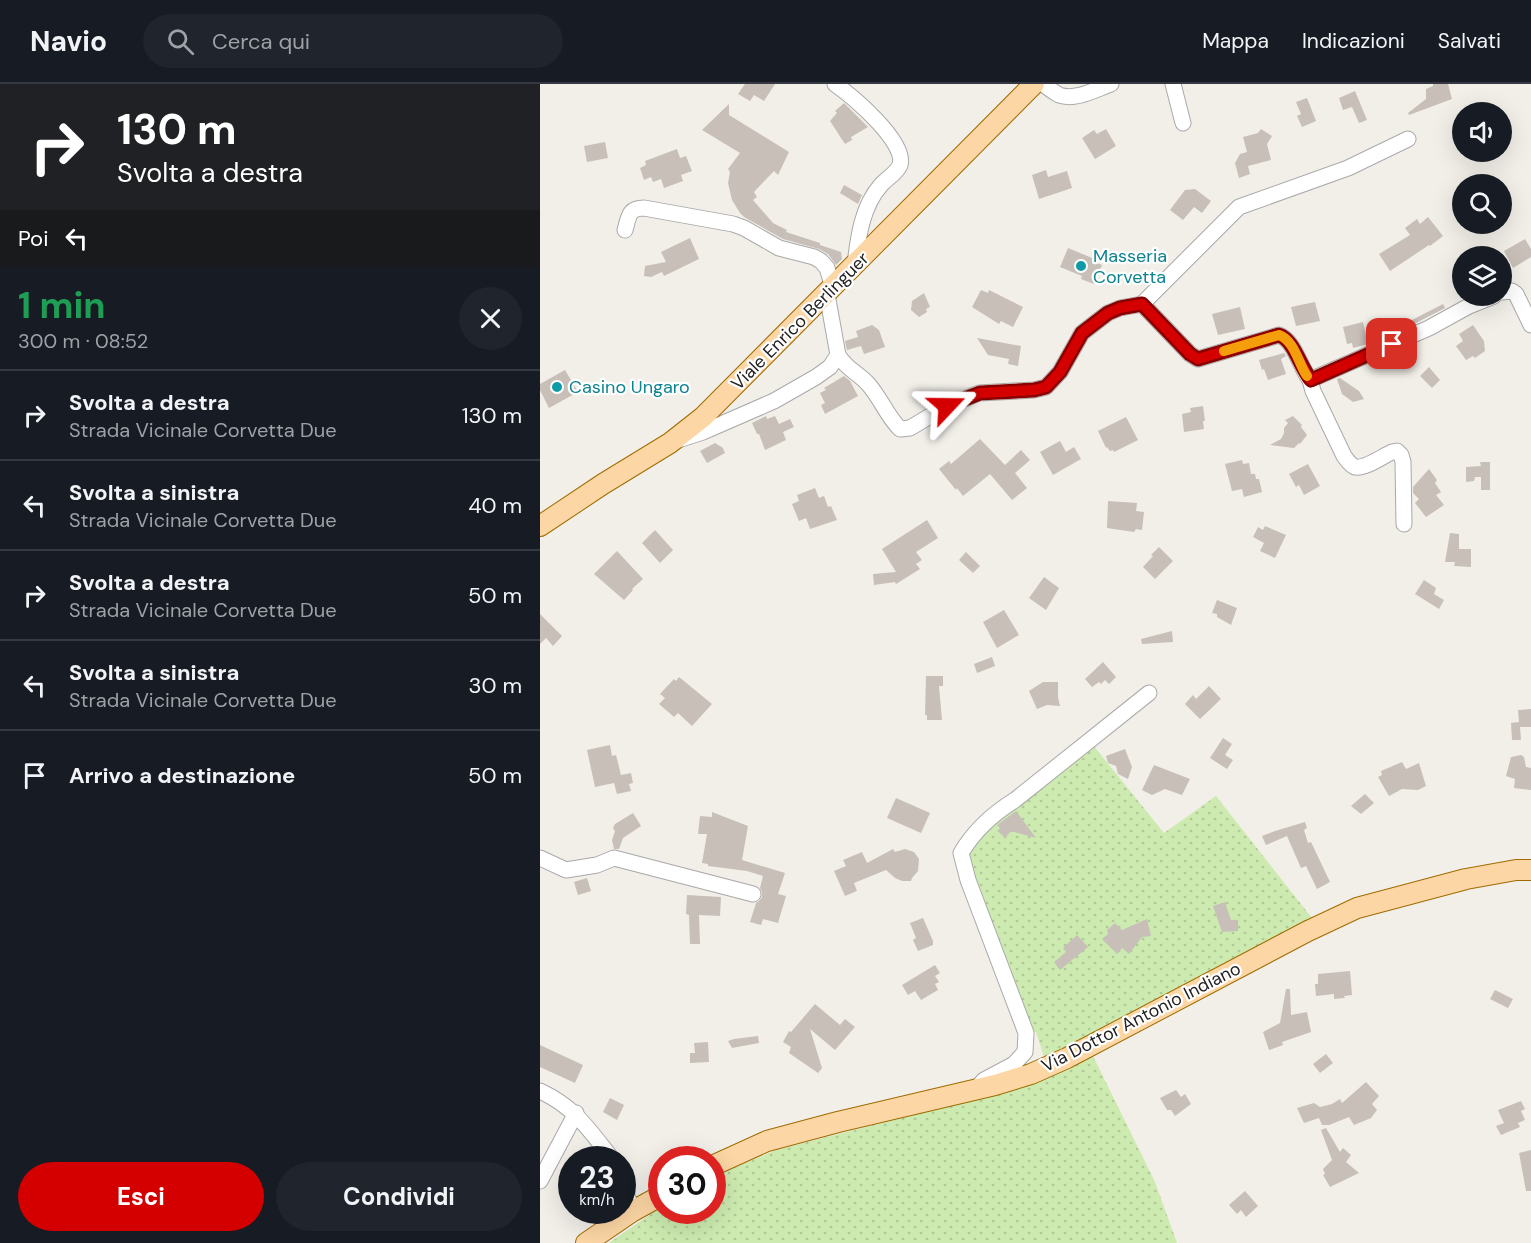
<!DOCTYPE html>
<html lang="it">
<meta charset="utf-8">
<style>
:root{--surface:#171b24;--page:#20242c;--text:#f1f3f6;--muted:#9ea1a6;--line:#363941;--accent:#d40000}
body{margin:0;font-family:"DM Sans",sans-serif;background:var(--page);color:var(--text);height:100vh;display:flex;flex-direction:column;font-size:22px;white-space:nowrap}
*{box-sizing:border-box;margin:0}
p{font-size:20px;color:var(--muted)}
.icon{flex:none;width:33px;height:33px;fill:none;stroke:currentColor;stroke-width:2;stroke-linecap:round;stroke-linejoin:round}
.map{position:relative;flex:1;overflow:hidden}
.details{display:flex;flex-direction:column;background:var(--surface);width:540px}
.details>*{flex:none}
.banner{background:#202124;color:#fff;overflow:hidden}
.controls{position:absolute;left:912px;top:18px;display:grid;gap:12px}
.controls a{display:grid;place-items:center;width:60px;height:60px;border-radius:50%;background:var(--surface);box-shadow:0 6px 24px #0002;font-size:30px}
.speed{position:absolute;left:18px;top:1062px;display:flex;gap:12px;font-size:30px;font-weight:700;text-align:center}
.speed>*{display:grid;place-content:center;width:78px;height:78px;border-radius:50%;background:var(--surface);box-shadow:0 6px 24px #0002;line-height:1}
.speed small{font-size:15px;font-weight:400}
.speed .limit{border:9px solid #d22;background:#fff;color:#111}
.pin{position:absolute;display:grid;place-items:center;width:51px;height:51px;color:#fff;margin:-26px;border-radius:12px;box-shadow:0 3px 9px #0006}
.me{position:absolute;width:66px;margin:-33px;rotate:67deg;stroke-linejoin:round;filter:drop-shadow(0 0 4px #0008)}
.turn{display:flex;align-items:center;gap:21px;height:126px;padding:0 18px;font-size:27px}
.turn .icon{width:78px;height:78px;stroke-width:2.5}
.turn b{display:block;font-size:42px;line-height:51px}
.then{display:flex;align-items:center;height:57px;padding:0 18px;background:#0003;gap:12px;font-size:22px}
.round{display:grid;place-items:center;flex:none;width:63px;height:63px;border-radius:32px;background:var(--page)}
.summary{display:flex;align-items:center;justify-content:space-between;height:102px;padding:0 18px}
h1{font-size:36px;font-weight:700;line-height:45px;color:#1e9e55}
.action{display:flex;gap:12px;margin-top:auto;padding:12px 18px}
.action a{flex:1;height:69px;border-radius:36px;background:var(--accent);color:#fff;font-size:24px;font-weight:700;line-height:69px;text-align:center}
.action a+a{background:var(--page);color:var(--text)}
ul{padding:0;list-style:none}
li{display:flex;align-items:center;gap:18px;height:90px;padding:0 18px;border-top:2px solid var(--line)}
li div{flex:1}
li b{display:block;font-size:22px}
li em{font-style:normal}
header{display:flex;align-items:center;gap:36px;box-sizing:border-box;height:84px;padding:0 30px;background:var(--surface);border-bottom:2px solid var(--line)}
header strong{font-size:28px}
nav{display:flex;gap:33px;margin-inline-start:auto;font-size:21px}
.search{width:420px;height:54px;background:var(--page);display:flex;align-items:center;gap:15px;box-sizing:border-box;padding:0 21px;border-radius:33px;color:var(--muted);font-size:22px}
main{display:flex;flex:1;min-height:0}
.map>svg:first-child{display:block}
.grass{fill:url(#grass-dots)}
.building{fill:#c7bfb8}
.lines{fill:none;stroke-linecap:round;stroke-linejoin:round}
.minor-casing{stroke:#a9a9a9;stroke-width:17}
.major-casing{stroke:#a06b00;stroke-width:22}
.minor{stroke:#fff;stroke-width:15}
.major{stroke:#fcd6a4;stroke-width:20}
.route-casing{stroke:#8a0000;stroke-width:15}
.route{stroke:#d40000;stroke-width:10}
.slow{stroke:#f59e0b;stroke-width:10}
.culture-dot{fill:#0f9aa8;stroke:#fff;stroke-width:2}
.labels{text-anchor:middle;dominant-baseline:central;stroke-width:4.5;stroke-linejoin:round;paint-order:stroke}
.culture-label{font-size:18px;fill:#0d838f;stroke:#fff;text-anchor:start}
.street-label{font-size:18px;fill:#222;stroke:#fff}
</style>
<header>
<strong>Navio</strong>
<div class="search"><svg class="icon" aria-label="search" viewBox="0 0 24 24"><circle cx="10" cy="10" r="6"/><path d="M15 15l6 6"/></svg>Cerca qui</div>
<nav><a>Mappa</a><a>Indicazioni</a><a>Salvati</a></nav>
</header>
<main>
<section class="details">
<div class="banner">
<div class="turn"><svg class="icon" aria-label="right" viewBox="0 0 24 24"><path d="M7 20v-9h11M14 6l5 5-5 5"/></svg><div><b>130 m</b>Svolta a destra</div></div>
<div class="then">Poi<svg class="icon" aria-label="left" viewBox="0 0 24 24"><path d="M17 20v-9H6M10 6l-5 5 5 5"/></svg></div>
</div>
<div class="summary"><div><h1>1 min</h1><p>300 m · 08:52</p></div><a class="round"><svg class="icon" aria-label="close" viewBox="0 0 24 24"><path d="M6 6l12 12M18 6L6 18"/></svg></a></div>
<ul>
<li><svg class="icon" aria-label="right" viewBox="0 0 24 24"><path d="M7 20v-9h11M14 6l5 5-5 5"/></svg><div><b>Svolta a destra</b><p>Strada Vicinale Corvetta Due</p></div><em>130 m</em></li>
<li><svg class="icon" aria-label="left" viewBox="0 0 24 24"><path d="M17 20v-9H6M10 6l-5 5 5 5"/></svg><div><b>Svolta a sinistra</b><p>Strada Vicinale Corvetta Due</p></div><em>40 m</em></li>
<li><svg class="icon" aria-label="right" viewBox="0 0 24 24"><path d="M7 20v-9h11M14 6l5 5-5 5"/></svg><div><b>Svolta a destra</b><p>Strada Vicinale Corvetta Due</p></div><em>50 m</em></li>
<li><svg class="icon" aria-label="left" viewBox="0 0 24 24"><path d="M17 20v-9H6M10 6l-5 5 5 5"/></svg><div><b>Svolta a sinistra</b><p>Strada Vicinale Corvetta Due</p></div><em>30 m</em></li>
<li><svg class="icon" aria-label="arrive" viewBox="0 0 24 24"><path d="M6 21V4h12l-3 4 3 4H6"/></svg><div><b>Arrivo a destinazione</b></div><em>50 m</em></li>
</ul>
<div class="action"><a>Esci</a><a>Condividi</a></div>
</section>
<div class="map">
<svg width="991" height="1159" viewBox="0 0 991 1159">
<defs>
<pattern id="grass-dots" width="8" height="8" patternUnits="userSpaceOnUse" patternTransform="scale(1.5)"><rect width="8" height="8" fill="#cdebb0"/><path d="M2 2h.1M6 6h.1" fill="none" stroke="#b0c997" stroke-width="1.8" stroke-linecap="round"/></pattern>
</defs>
<rect width="100%" height="100%" fill="#f2efe9"/>
<g class="grass">
<polygon points="553,661 624,749 676,712 772,834 540,959 505,976 496,948 489,948 422,773 435,756"/>
<polygon points="552,970 615,1098 637,1159 69,1159 121,1123 122,1126 172,1126 173,1093 236,1066 483,1003"/>
</g>
<g class="building">
<polygon points="205,0 235,0 224,17 214,11 210,17 198,10"/>
<polygon points="893,0 908,0 912,15 869,31 868,29 886,15 886,5 893,2"/>
<polygon points="815,7 827,36 819,39 812,23 803,26 799,14"/>
<polygon points="767,14 776,37 762,43 757,32 761,30 756,18"/>
<polygon points="304,19 328,43 311,53 312,56 305,60 290,37 297,29 295,27"/>
<polygon points="189,20 189,31 249,68 238,91 234,87 214,108 217,113 213,116 233,139 247,146 246,148 280,159 280,161 301,168 302,175 296,181 288,170 279,165 243,155 204,133 200,129 192,116 188,99 190,88 188,85 200,69 162,46"/>
<polygon points="566,45 576,62 555,75 542,54 554,46 557,50"/>
<polygon points="721,45 732,52 727,60 731,76 708,82 710,90 699,94 695,79 700,70 707,68 703,53 718,49"/>
<polygon points="65,58 68,74 47,78 44,62"/>
<polygon points="137,65 140,74 146,72 152,87 141,91 143,97 124,104 121,95 113,98 111,93 104,96 100,84 106,81 105,77"/>
<polygon points="506,86 508,93 527,87 532,104 499,115 492,91"/>
<polygon points="304,101 322,111 318,120 300,109"/>
<polygon points="655,105 671,117 662,129 654,123 643,136 630,126 645,106"/>
<polygon points="888,133 903,152 890,162 889,161 850,187 839,170 870,151 865,144 877,135 880,140"/>
<polygon points="150,154 159,175 124,192 122,188 111,193 104,192 105,182 126,178 121,168"/>
<polygon points="985,155 991,165 991,173 973,184 964,167"/>
<polygon points="528,164 557,176 557,179 562,181 554,200 541,195 542,192 520,183"/>
<polygon points="441,206 448,209 449,206 483,223 473,243 461,237 459,240 432,223"/>
<polygon points="384,209 390,223 386,225 387,228 379,233 371,226 372,217"/>
<polygon points="775,218 780,237 756,242 751,223"/>
<polygon points="903,220 905,224 872,241 870,237"/>
<polygon points="700,223 705,245 678,251 672,230"/>
<polygon points="823,238 828,260 813,264 812,259 807,260 803,243"/>
<polygon points="332,241 339,246 345,263 324,270 321,262 307,266 305,257 318,253 316,247"/>
<polygon points="933,241 944,257 945,267 935,274 933,272 926,276 916,262 923,257 919,250"/>
<polygon points="437,254 481,262 478,282 468,280 469,275 448,271"/>
<polygon points="744,269 746,272 741,275 746,290 728,296 724,285 722,286 719,276"/>
<polygon points="889,283 900,296 892,304 880,292"/>
<polygon points="25,286 38,308 9,324 0,306 0,300"/>
<polygon points="304,292 310,297 318,312 285,330 281,321 285,319 280,309 286,306 284,304"/>
<polygon points="800,294 819,307 824,315 813,318 802,310 797,295"/>
<polygon points="663,322 665,337 663,337 664,345 644,348 642,330 651,328 650,324"/>
<polygon points="226,332 227,335 235,332 239,340 250,335 254,343 243,348 246,356 225,366 219,350 217,350 212,339"/>
<polygon points="753,332 762,341 761,343 767,351 760,360 759,359 754,364 730,361 741,355 744,349 744,344 748,339 745,336"/>
<polygon points="586,333 598,356 574,368 573,366 570,367 567,363 566,364 558,347"/>
<polygon points="440,355 465,381 481,366 490,376 475,389 487,404 472,416 450,390 423,412 417,404 416,406 399,385 409,377 411,380"/>
<polygon points="520,357 526,368 534,363 541,375 513,391 500,368"/>
<polygon points="175,359 183,364 185,369 167,379 160,367"/>
<polygon points="702,376 703,380 709,379 711,390 715,390 716,395 719,395 722,408 704,413 702,405 692,407 685,380"/>
<polygon points="940,378 950,378 950,406 941,406 941,393 935,393 934,397 926,398 926,383 941,382"/>
<polygon points="768,380 780,402 764,411 759,401 756,403 749,390"/>
<polygon points="889,385 897,396 895,399 901,408 896,411 904,421 886,433 875,419 879,415 873,409 873,403"/>
<polygon points="275,404 279,414 284,412 288,423 291,422 297,436 270,445 266,434 259,437 252,420 259,417 257,411"/>
<polygon points="568,417 597,419 596,427 604,428 602,446 596,445 594,448 567,444"/>
<polygon points="387,436 398,454 376,468 382,476 376,480 380,485 356,500 355,498 334,501 333,490 356,488 342,465"/>
<polygon points="725,442 746,451 735,474 720,467 724,459 713,453 718,443 723,446"/>
<polygon points="115,446 133,466 120,479 102,459"/>
<polygon points="910,449 919,450 919,465 931,465 931,483 914,482 915,478 905,478"/>
<polygon points="619,463 633,477 615,495 603,483 613,472 611,471"/>
<polygon points="77,467 103,495 92,505 93,506 84,516 54,490"/>
<polygon points="426,468 440,482 433,489 419,476"/>
<polygon points="504,493 519,504 506,526 489,514"/>
<polygon points="884,496 896,504 894,510 904,516 899,525 875,510"/>
<polygon points="677,516 697,524 691,541 677,533 677,530 672,529"/>
<polygon points="464,526 479,551 457,564 443,538"/>
<polygon points="0,530 22,552 13,562 6,554 0,560"/>
<polygon points="632,547 633,558 602,560 601,555"/>
<polygon points="452,573 455,582 437,589 434,580"/>
<polygon points="563,578 576,593 569,600 565,596 561,600 559,598 552,603 545,595"/>
<polygon points="386,592 403,592 403,602 399,602 402,636 387,636 387,631 385,631"/>
<polygon points="139,593 172,620 152,642 138,629 134,633 119,620 125,614 120,610 134,595 136,597"/>
<polygon points="503,598 518,598 518,613 520,622 507,621 497,625 489,607"/>
<polygon points="669,602 681,615 660,635 645,620 653,611 656,615"/>
<polygon points="991,625 991,643 980,643 981,656 972,656 971,639 979,638 978,626"/>
<polygon points="683,654 692,660 685,671 693,676 687,685 670,674"/>
<polygon points="70,661 72,672 76,671 81,691 91,689 93,699 89,700 91,707 77,710 74,699 55,703 47,666"/>
<polygon points="585,665 592,683 588,695 578,690 576,682 568,679 566,672"/>
<polygon points="981,671 984,673 986,683 991,684 991,706 974,704 975,695 966,692 971,673"/>
<polygon points="862,678 866,685 879,679 886,702 878,706 862,705 849,712 838,693 842,691 841,687"/>
<polygon points="614,681 650,695 642,711 625,705 612,711 602,706"/>
<polygon points="825,710 834,719 821,730 811,722"/>
<polygon points="356,714 390,729 381,749 347,734"/>
<polygon points="476,727 496,754 471,747 465,754 458,747 460,744 457,741"/>
<polygon points="172,728 208,742 202,776 245,789 238,810 246,812 238,839 223,835 221,841 210,838 216,819 219,817 222,813 222,808 220,804 223,792 207,787 168,782 168,780 162,779 167,750 158,750 160,732 172,733"/>
<polygon points="93,729 101,742 83,754 79,765 74,765 72,756 75,747 73,744 75,740"/>
<polygon points="765,738 767,744 764,746 768,759 771,758 790,798 777,805 766,782 761,784 747,752 726,761 722,752 735,747"/>
<polygon points="353,765 355,768 365,765 374,768 379,775 378,787 372,794 371,797 362,797 355,794 346,786 314,799 317,807 305,812 294,787 306,782 303,776 322,768 327,779"/>
<polygon points="47,794 51,807 38,811 34,798"/>
<polygon points="147,811 181,813 180,832 159,831 160,860 150,860 149,831 146,830"/>
<polygon points="685,818 691,836 698,836 698,847 682,848 673,822"/>
<polygon points="383,834 393,857 393,861 378,867 373,856 376,854 370,839"/>
<polygon points="607,835 611,852 602,853 589,870 582,864 577,870 562,855 568,850 567,846 575,839 582,846"/>
<polygon points="537,851 548,863 520,886 514,878 526,868 523,864"/>
<polygon points="395,881 400,889 395,892 399,898 395,900 398,906 381,916 375,907 368,911 362,901"/>
<polygon points="810,887 812,911 804,912 805,914 794,915 794,910 776,912 775,900 778,900 778,890"/>
<polygon points="746,905 750,905 751,931 767,928 771,948 742,958 743,961 729,966 723,948 740,939"/>
<polygon points="955,906 973,915 968,924 950,915"/>
<polygon points="275,920 300,941 305,935 315,943 295,966 270,945 282,984 278,989 249,969 251,963 243,958 249,947 251,948"/>
<polygon points="218,952 219,959 192,964 188,957 194,955"/>
<polygon points="168,958 169,978 150,979 150,969 155,969 154,959"/>
<polygon points="0,961 43,981 35,999 0,983"/>
<polygon points="786,970 793,979 780,989 773,980"/>
<polygon points="826,998 839,1012 832,1020 837,1026 831,1034 814,1041 809,1033 789,1041 782,1041 779,1034 764,1039 757,1024 774,1019 780,1023 792,1020 800,1015 802,1019"/>
<polygon points="636,1006 641,1013 645,1010 651,1020 635,1032 631,1026 627,1026 620,1014"/>
<polygon points="70,1014 84,1021 77,1036 63,1028"/>
<polygon points="981,1017 985,1025 981,1027 985,1036 978,1039 980,1043 961,1051 956,1042 964,1039 958,1026"/>
<polygon points="786,1044 800,1068 803,1064 811,1071 806,1078 819,1089 790,1103 783,1091 785,1090 783,1085 792,1076 781,1046"/>
<polygon points="991,1066 991,1107 986,1107 979,1069"/>
<polygon points="705,1107 718,1122 706,1133 701,1126 697,1130 689,1121"/>
</g>
<g class="lines">
<g class="minor-casing">
<g id="minor">
<path d="M295 0C312 12 367 58 360 81 357 89 346 95 341 101 322 122 318 154 315 180"/>
<path d="M503 0C508 4 514 8 519 11 536 17 556 5 571 0"/>
<polyline points="633,0 643,39"/>
<path d="M85 146C89 133 88 124 104 124L193 140 204 144 239 164 274 173 281 177 287 184 293 203"/>
<polyline points="962,208 972,207 976,210 991,241"/>
<polyline points="287,210 298,271"/>
<polyline points="602,220 699,123 808,84 868,55"/>
<path d="M770 296 773 307 804 372C807 376 810 381 815 383 825 385 843 372 852 368L857 367 861 371 863 378 864 440"/>
<path d="M138 356 163 348 234 317 276 293 290 283 298 271C307 286 319 289 329 301 341 315 347 332 360 345L370 344 407 322 439 309 494 306 506 303 520 288 542 249 568 229 580 224 602 220 650 270 658 275 739 251C754 256 760 283 770 296L889 244 929 222 954 212"/>
<polyline points="0,774 26,786 57,781 74,774 213,810"/>
<path d="M436 1005 444 996 474 980 485 968 486 949 428 796 421 769C434 747 454 729 475 716L609 609"/>
<path d="M0 1007C35 1023 50 1047 73 1076"/>
<polyline points="0,1097 36,1029"/>
<polyline points="82,1099 93,1127"/>
</g>
</g>
<g class="major-casing">
<g id="major">
<polyline points="0,442 63,400 130,359 163,333 494,0"/>
<polyline points="172,1082 227,1057 298,1038 455,1001 491,990 527,974 768,847 817,824 926,795 976,786 991,786"/>
<polyline points="46,1159 93,1127 122,1111"/>
</g>
</g>
<use href="#minor" class="minor"/>
<use href="#major" class="major"/>
</g>
<g class="lines">
<g class="route-casing">
<path id="route" d="M407 322 440 309 494 306 506 303 520 288 542 249 568 229 580 224 602 220 650 270 658 275 739 251C754 256 760 283 771 296L852 260"/>
</g>
<use href="#route" class="route"/>
<path class="slow" d="M684 267 739 251C755 257 758 279 767 292"/>
</g>
<g class="culture-dot">
<circle cx="541" cy="182" r="6"/>
<circle cx="17" cy="303" r="6"/>
</g>
<g class="labels">
<g class="culture-label">
<text x="553" y="172">Masseria<tspan x="553" dy="21">Corvetta</tspan></text>
<text x="29" y="303">Casino Ungaro</text>
</g>
<g class="street-label">
<text transform="translate(260 237) rotate(-45)">Viale Enrico Berlinguer</text>
<text transform="translate(601 933) rotate(-27)">Via Dottor Antonio Indiano</text>
</g>
</g>
</svg>
<div class="controls">
<a><svg class="icon" aria-label="sound" viewBox="0 0 24 24"><path d="M4 9h4l5-4v14l-5-4H4zM17 9q2 3 0 6"/></svg></a>
<a><svg class="icon" aria-label="search" viewBox="0 0 24 24"><circle cx="10" cy="10" r="6"/><path d="M15 15l6 6"/></svg></a>
<a><svg class="icon" aria-label="layers" viewBox="0 0 24 24"><path d="M12 4l9 5-9 5-9-5zM3 14l9 5 9-5"/></svg></a>
</div>
<div class="speed"><div>23<small>km/h</small></div><div class="limit">30</div></div>
<div class="pin" style="left:852px;top:260px;background:#d93025"><svg class="icon" aria-label="arrive" viewBox="0 0 24 24"><path d="M6 21V4h12l-3 4 3 4H6"/></svg></div>
<svg class="me" style="left:407px;top:322px" viewBox="-20 -20 40 40"><path d="M0-17L14 15 0 8-14 15z" fill="#d40000" stroke="#fff" stroke-width="4"/></svg>
</div>
</main>
